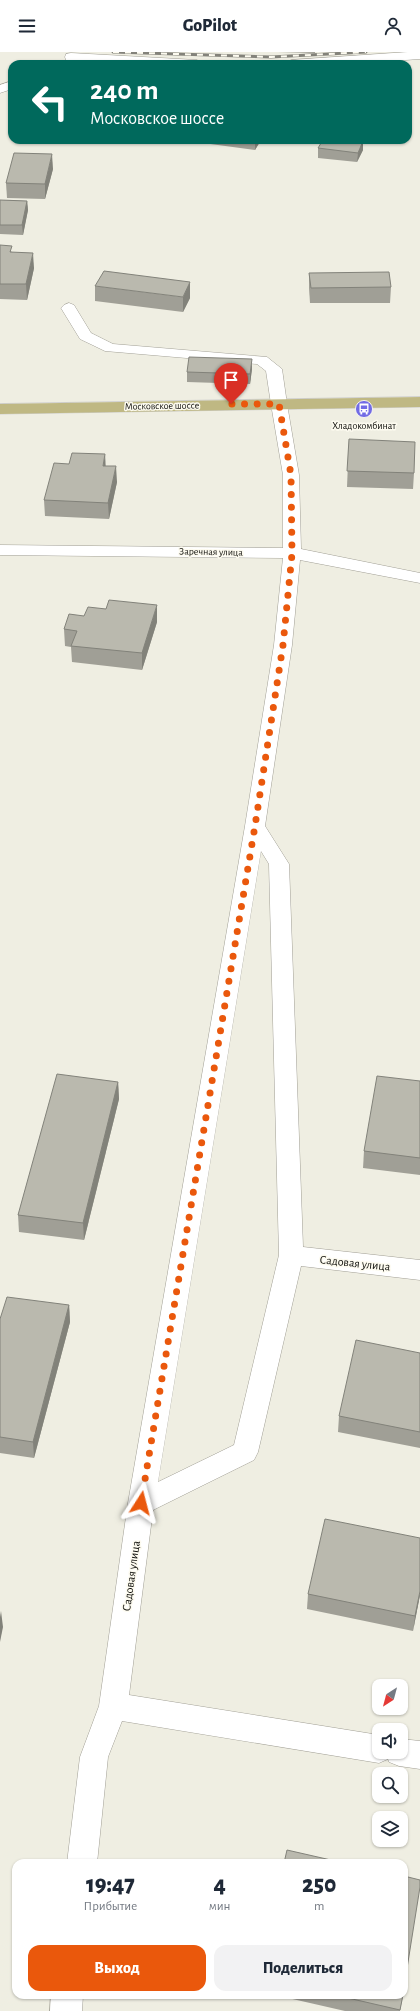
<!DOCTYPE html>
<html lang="ru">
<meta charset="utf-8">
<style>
:root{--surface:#fff;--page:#f2f2f3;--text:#1f2937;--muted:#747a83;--accent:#ea580c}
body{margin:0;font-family:"Alegreya Sans",sans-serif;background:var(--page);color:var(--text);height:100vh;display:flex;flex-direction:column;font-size:15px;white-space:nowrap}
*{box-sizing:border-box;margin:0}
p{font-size:13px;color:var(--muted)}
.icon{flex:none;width:22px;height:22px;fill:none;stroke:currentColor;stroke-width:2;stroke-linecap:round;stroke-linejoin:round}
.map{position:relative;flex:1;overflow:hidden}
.panel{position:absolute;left:12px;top:1807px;width:396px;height:140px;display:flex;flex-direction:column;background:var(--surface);border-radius:12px;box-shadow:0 1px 3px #0004}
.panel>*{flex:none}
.hud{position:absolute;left:8px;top:8px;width:404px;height:84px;border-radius:12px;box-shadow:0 1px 3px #0004;background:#00695c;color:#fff;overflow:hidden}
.needle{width:26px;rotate:216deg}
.tools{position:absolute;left:372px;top:1627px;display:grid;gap:8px}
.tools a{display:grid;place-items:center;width:36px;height:36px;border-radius:8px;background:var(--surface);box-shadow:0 1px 3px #0004;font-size:20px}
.pin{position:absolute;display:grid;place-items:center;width:34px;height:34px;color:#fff;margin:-41px -17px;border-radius:50% 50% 50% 0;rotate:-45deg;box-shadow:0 0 4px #0007}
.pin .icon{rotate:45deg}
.me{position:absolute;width:44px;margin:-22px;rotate:9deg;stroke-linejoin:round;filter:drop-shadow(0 0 3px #0008)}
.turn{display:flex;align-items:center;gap:14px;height:84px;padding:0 16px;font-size:18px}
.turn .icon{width:52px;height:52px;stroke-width:2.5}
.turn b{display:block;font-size:28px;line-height:34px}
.eta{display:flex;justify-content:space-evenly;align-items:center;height:68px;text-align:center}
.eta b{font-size:24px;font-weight:800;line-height:28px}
.action{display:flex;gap:8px;margin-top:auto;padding:8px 16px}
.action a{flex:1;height:46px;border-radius:12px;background:var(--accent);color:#fff;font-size:16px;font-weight:800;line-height:46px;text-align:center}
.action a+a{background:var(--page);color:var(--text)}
header{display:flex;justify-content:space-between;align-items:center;height:52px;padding:0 16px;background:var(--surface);font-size:18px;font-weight:800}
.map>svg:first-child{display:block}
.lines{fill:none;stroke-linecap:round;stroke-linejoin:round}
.service-casing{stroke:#a19f95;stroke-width:1}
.minor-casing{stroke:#a19f95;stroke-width:1}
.primary-casing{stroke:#cfcfce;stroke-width:1}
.service{fill:#fff;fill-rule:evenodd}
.minor{fill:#fff;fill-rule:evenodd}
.primary{fill:#bfb883;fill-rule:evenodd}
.rail-casing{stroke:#83827a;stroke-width:3}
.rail{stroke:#fdfbf0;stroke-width:2;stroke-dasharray:6;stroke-linecap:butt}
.wall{fill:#a09f96}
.shaded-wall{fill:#82827a}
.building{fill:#bab9ae;stroke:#82827a}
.route{stroke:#ea580c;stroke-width:7;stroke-dasharray:0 12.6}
.labels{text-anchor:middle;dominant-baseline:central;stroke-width:3;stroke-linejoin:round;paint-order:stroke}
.far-street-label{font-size:10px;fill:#0e0e0a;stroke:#fdfbf0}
.far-poi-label{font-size:10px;fill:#0e0e0a;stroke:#fdfbf0}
.street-label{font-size:12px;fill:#0e0e0a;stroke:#fdfbf0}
</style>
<header><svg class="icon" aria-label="menu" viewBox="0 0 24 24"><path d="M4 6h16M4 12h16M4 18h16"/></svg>GoPilot<svg class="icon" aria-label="person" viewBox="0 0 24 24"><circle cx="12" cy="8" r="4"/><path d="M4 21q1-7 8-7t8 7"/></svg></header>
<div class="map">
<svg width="420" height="1959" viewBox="0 0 420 1959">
<rect width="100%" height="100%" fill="#efeee2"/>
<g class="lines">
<g class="service-casing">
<polygon id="service" points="69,251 74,253 91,281 113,292 267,305 282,317 287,352 285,355 279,357 273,355 271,352 266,319 257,312 105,299 80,287 61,256 64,253"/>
</g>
<g class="minor-casing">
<g id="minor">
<polygon points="408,0 420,0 420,7 346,12 285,12 291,8"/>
<polygon points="71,1 197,8 203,12 128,12 66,8 65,5 66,2"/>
<polygon points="12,29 12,37 0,41 0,33"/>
<path d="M279 347 285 349 287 352 299 423 301 497 420 521V531L300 508 292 593 265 774 289 812 303 1195 420 1208V1228L301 1214 258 1400 254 1408 153 1458 129 1643 379 1683V1700H401V1687L420 1689V1717L399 1714 389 1710 388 1707 379 1711 122 1669 108 1705 97 1811H67L80 1705 99 1654 128 1451 245 774 274 593 283 506 0 503V493L283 496V423L271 352 273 349ZM261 799 269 812 279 1203 234 1393 158 1430Z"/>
<polygon points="51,1943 83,1943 82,1959 50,1959"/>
</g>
</g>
<g class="primary-casing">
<polygon id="primary" points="420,345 420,355 0,362 0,352"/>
</g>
<use href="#service" class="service"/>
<use href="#minor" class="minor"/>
<use href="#primary" class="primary"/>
<g class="rail-casing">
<polyline id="rail" points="113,0 271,5 366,0"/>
</g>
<use href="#rail" class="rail"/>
</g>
<g class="wall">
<polygon points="278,0 315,0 315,1"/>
<polygon points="203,88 261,88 255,98 203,91"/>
<polygon points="363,89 363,98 357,110 318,106 318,96"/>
<polygon points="53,117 45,147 7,146 6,131"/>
<polygon points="0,148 27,149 28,158 23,183 0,182"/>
<polygon points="0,193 12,200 34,216 27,248 0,247"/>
<polygon points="309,221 391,235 390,251 310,251 309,236"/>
<polygon points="95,234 190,246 183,260 95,249"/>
<polygon points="252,317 250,332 187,330 187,320"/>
<polygon points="349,387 414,421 413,437 347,435"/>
<polygon points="106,414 117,430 109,467 45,464 44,448"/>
<polygon points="84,564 157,570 142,618 72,610 71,595 65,594 64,577"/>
<polygon points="420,1029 420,1123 363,1116 364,1099"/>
<polygon points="118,1030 119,1047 84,1188 19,1180 18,1163"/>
<polygon points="69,1253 70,1270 34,1406 0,1401 0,1267"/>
<polygon points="420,1301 420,1396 338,1380 339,1364"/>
<polygon points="308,1542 420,1543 413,1579 307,1557"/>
<polygon points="275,1943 403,1943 400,1959 345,1959"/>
</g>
<g class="shaded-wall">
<polygon points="255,88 261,88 255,98"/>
<polygon points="363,89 363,98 357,110 358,101"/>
<polygon points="52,102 53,117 45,147 45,132"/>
<polygon points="27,149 28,158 23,183 22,173"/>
<polygon points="33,201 34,216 27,248 26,232"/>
<polygon points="190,230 190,246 183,260 183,245"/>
<polygon points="252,307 252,317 250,332 250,322"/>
<polygon points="105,402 106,419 103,414"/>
<polygon points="116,414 117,430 109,467 108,451"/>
<polygon points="157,553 157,570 142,618 142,601"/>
<polygon points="118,1030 119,1047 84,1188 83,1171"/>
<polygon points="69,1253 70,1270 34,1406 33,1390"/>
<polygon points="420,1539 420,1543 413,1579 415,1564"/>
<polygon points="1,1559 3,1575 0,1590 0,1565"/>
</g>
<g class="building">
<polygon points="323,88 353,88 363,89 358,101 318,96"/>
<polygon points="14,101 52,102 45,132 6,131"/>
<polygon points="0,148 27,149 22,173 0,173"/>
<polygon points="0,193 12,194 10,200 33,201 26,232 0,232"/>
<polygon points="104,219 190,230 183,245 95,234"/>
<polygon points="389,220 391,235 311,236 309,221"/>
<polygon points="189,305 252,307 250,322 187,320"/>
<polygon points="349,387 415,390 414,421 347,419"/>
<polygon points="72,401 105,402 103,414 116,414 108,451 44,448 54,411 69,412"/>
<polygon points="109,548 157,553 142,601 71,594 77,579 64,577 69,562 84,564 88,555 106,557"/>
<polygon points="57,1022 118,1030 83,1171 18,1163"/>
<polygon points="377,1024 420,1029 420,1106 364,1099"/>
<polygon points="7,1245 69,1253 33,1390 0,1385 0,1267"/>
<polygon points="356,1288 420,1301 420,1380 339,1364"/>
<polygon points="325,1467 420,1486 420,1539 415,1564 308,1542"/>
<polygon points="287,1798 344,1811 284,1811"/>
<polygon points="404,1824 420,1828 420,1835 404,1935"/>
<polygon points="335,1943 403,1943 400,1958"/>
</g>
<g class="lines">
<polyline class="route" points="141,1451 255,774 283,593 292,502 291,423 279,352 231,352"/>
</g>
<defs>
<g id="bus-disc" transform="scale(0.9)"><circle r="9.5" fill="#716be5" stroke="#fdfbf0"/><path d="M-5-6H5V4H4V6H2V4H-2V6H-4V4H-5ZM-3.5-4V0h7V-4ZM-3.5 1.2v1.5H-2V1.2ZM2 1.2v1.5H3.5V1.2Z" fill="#fff"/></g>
</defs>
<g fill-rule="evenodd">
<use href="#bus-disc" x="364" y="357"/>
</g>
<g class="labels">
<g class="far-street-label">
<text transform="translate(162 354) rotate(-1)">Московское шоссе</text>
<text transform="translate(211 500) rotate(1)">Заречная улица</text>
</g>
<g class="far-poi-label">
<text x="364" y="374">Хладокомбинат</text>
</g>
<g class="street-label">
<text transform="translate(355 1211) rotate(6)">Садовая улица</text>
<text transform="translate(131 1524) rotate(-82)">Садовая улица</text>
</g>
</g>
</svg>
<div class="tools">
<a><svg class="needle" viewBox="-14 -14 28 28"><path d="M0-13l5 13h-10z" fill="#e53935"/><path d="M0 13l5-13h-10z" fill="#747a83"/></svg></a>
<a><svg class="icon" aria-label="sound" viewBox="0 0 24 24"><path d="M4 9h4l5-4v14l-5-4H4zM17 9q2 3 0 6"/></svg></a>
<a><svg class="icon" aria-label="search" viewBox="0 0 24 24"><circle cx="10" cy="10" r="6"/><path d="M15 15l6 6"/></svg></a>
<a><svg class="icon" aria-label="layers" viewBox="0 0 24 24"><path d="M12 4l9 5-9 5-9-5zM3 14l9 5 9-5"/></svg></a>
</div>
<div class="pin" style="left:231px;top:352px;background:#d93025"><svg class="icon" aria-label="arrive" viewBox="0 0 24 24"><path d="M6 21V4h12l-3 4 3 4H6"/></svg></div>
<svg class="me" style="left:141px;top:1451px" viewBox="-20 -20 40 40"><path d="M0-17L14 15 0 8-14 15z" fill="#ea580c" stroke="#fff" stroke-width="4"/></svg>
<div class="hud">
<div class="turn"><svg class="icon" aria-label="left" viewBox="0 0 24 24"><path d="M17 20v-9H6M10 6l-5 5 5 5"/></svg><div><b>240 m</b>Московское шоссе</div></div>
</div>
<section class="panel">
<div class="eta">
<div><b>19:47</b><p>Прибытие</p></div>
<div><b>4</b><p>мин</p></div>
<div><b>250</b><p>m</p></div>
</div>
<div class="action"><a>Выход</a><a>Поделиться</a></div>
</section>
</div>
